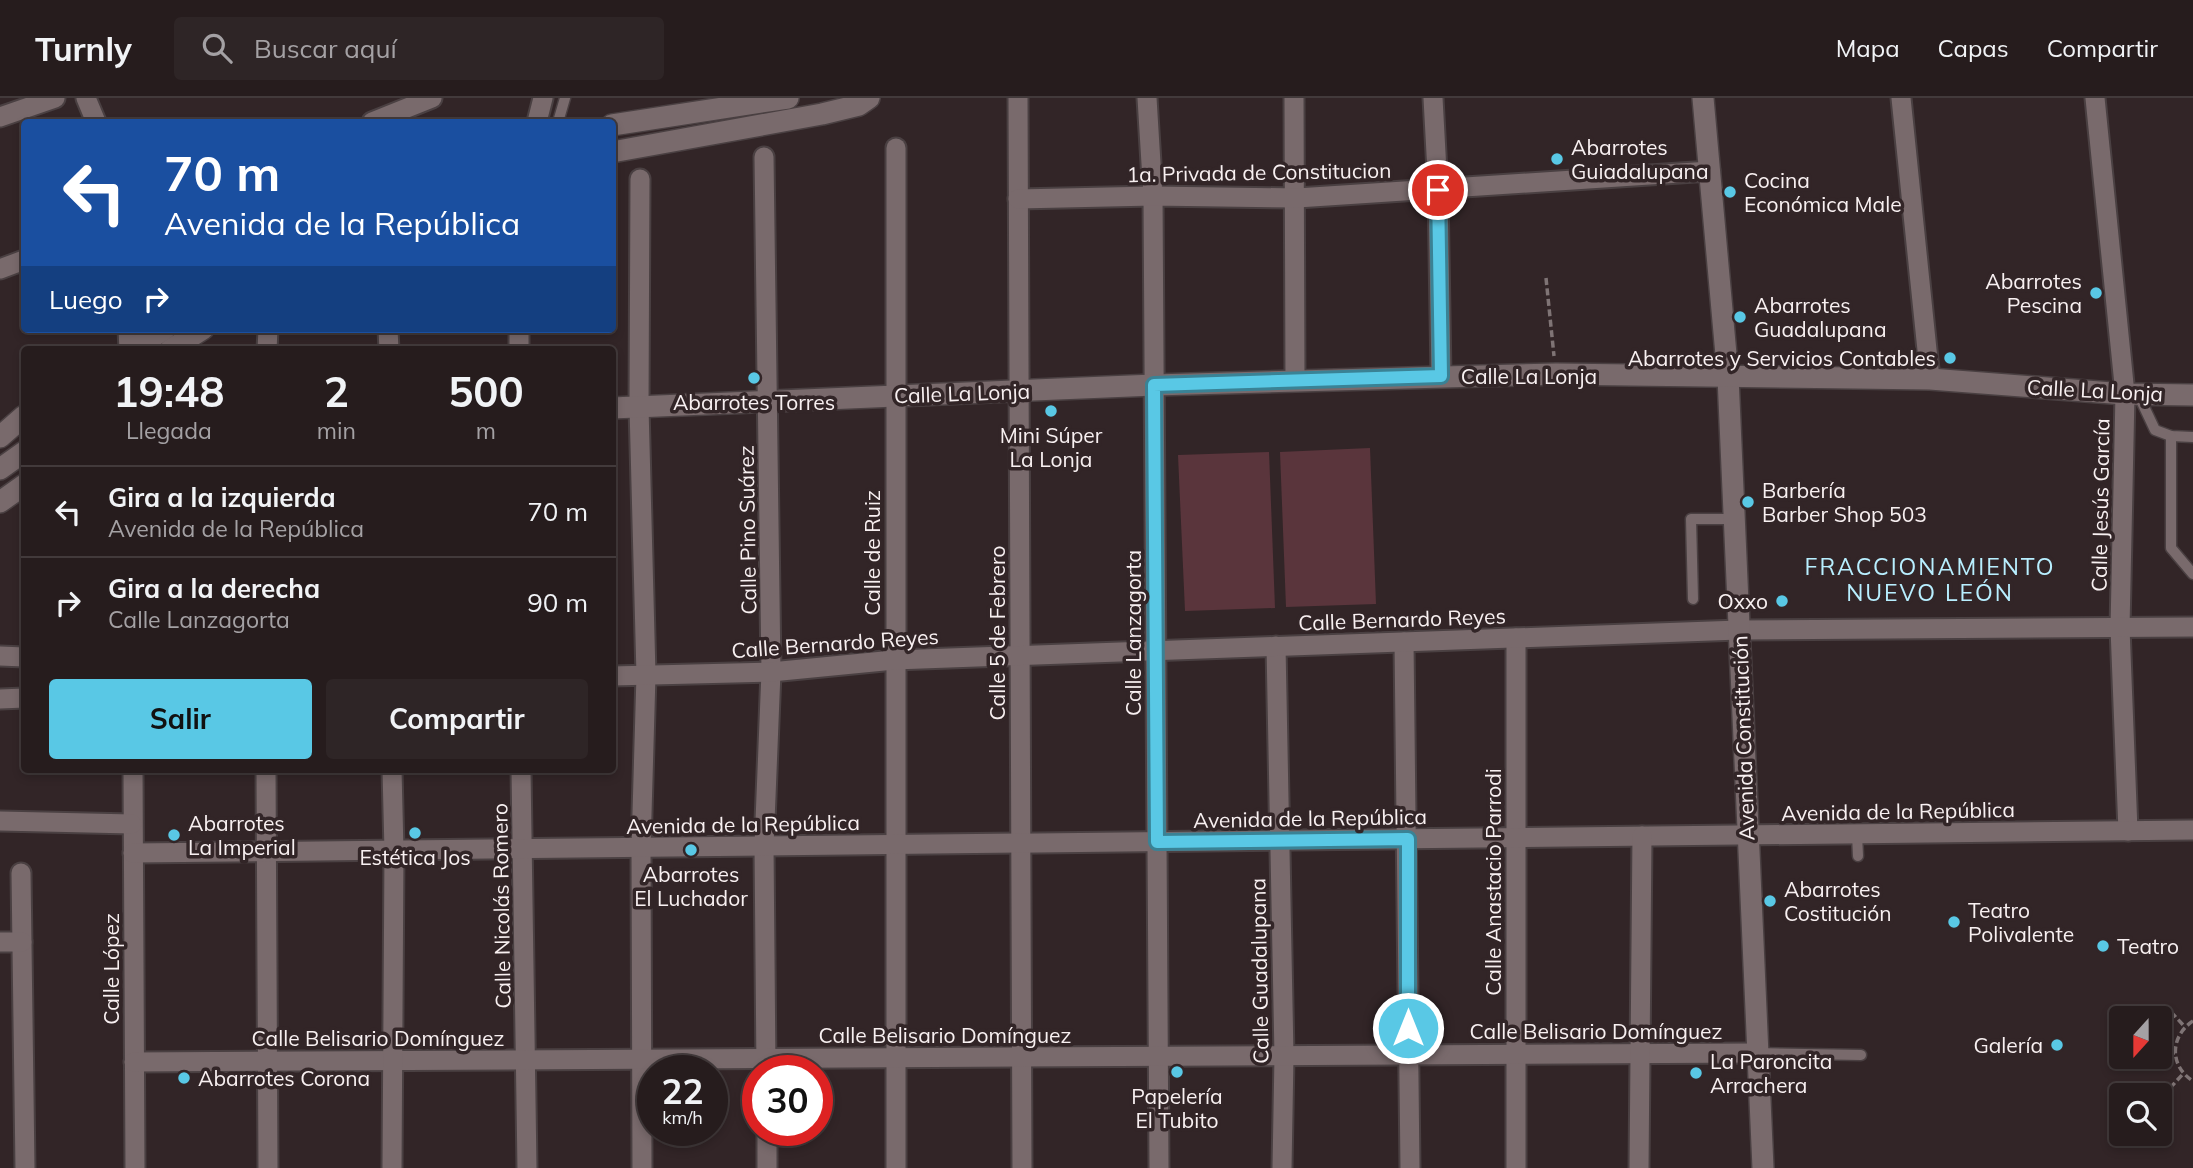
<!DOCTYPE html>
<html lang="es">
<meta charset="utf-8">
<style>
:root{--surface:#261c1d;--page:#2e2526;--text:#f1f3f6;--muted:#a4a1a4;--line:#423a3b;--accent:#59c8e5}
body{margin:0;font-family:Mulish,sans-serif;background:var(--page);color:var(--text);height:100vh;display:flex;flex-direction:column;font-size:26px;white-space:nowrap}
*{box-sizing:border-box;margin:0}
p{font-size:23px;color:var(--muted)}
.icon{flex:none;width:38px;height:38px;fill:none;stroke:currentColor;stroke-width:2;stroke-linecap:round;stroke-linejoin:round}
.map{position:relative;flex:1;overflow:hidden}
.panel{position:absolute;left:21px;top:248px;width:595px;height:427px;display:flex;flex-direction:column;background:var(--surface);border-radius:7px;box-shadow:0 4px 10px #0003,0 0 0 2px var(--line)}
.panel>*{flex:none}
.banner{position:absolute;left:21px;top:21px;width:595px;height:214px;border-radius:7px;box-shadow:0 4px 10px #0003,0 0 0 2px var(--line);background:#1a4fa0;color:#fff;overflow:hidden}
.needle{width:46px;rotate:201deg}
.buttons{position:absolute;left:2109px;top:908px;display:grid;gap:14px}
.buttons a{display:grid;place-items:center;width:63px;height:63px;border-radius:7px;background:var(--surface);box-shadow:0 4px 10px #0003,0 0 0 2px var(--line);font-size:35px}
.speed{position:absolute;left:637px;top:957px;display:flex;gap:14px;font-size:35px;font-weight:700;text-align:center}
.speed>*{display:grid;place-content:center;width:91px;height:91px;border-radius:50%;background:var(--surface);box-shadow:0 4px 10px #0003,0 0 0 2px var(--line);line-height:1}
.speed small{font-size:18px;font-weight:400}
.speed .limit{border:10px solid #d22;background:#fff;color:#111}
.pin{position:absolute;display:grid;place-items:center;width:60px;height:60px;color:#fff;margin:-30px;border:4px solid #fff;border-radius:50%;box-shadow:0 2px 7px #0007}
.me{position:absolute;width:77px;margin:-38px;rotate:0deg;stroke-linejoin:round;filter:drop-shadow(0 0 5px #0008)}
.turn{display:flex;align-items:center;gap:24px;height:147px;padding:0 28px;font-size:32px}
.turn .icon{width:91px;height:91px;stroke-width:2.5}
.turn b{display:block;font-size:49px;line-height:60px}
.then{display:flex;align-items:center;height:66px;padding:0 28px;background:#0003;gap:14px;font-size:26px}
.eta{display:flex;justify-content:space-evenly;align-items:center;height:119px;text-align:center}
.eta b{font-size:42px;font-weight:700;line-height:49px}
.primary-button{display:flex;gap:14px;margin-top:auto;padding:14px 28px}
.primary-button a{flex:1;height:80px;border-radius:7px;background:var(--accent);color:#111;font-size:28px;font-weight:700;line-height:80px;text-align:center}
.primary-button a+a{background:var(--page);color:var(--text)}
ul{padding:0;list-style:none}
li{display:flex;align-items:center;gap:21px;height:91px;padding:0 28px;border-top:2px solid var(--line)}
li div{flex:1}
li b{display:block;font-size:26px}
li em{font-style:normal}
header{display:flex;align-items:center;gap:42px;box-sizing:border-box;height:98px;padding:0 35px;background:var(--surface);border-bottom:2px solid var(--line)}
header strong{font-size:33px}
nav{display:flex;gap:38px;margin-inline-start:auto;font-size:24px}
.search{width:490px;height:63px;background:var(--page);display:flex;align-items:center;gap:18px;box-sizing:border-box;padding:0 24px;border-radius:7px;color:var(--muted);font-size:26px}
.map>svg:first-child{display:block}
.green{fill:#5a353c}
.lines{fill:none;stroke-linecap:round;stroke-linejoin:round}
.lane-casing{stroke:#4a4042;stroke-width:13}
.street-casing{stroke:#4a4042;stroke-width:23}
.secondary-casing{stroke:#4a4042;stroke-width:24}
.path{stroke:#7f7475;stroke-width:3.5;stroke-dasharray:7 3.5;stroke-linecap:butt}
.lane{stroke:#796a6c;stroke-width:10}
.street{stroke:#796a6c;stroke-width:19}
.secondary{stroke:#796a6c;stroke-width:21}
.route-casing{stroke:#3a8295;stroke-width:18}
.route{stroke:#59c8e5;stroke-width:12}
.poi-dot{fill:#59c8e5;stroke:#322527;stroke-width:2.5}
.labels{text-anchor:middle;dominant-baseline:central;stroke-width:7;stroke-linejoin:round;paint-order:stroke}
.poi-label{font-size:21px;fill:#f8f0f1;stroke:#322527;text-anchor:start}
.street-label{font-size:21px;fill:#f8f0f1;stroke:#322527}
.neighbourhood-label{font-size:23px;letter-spacing:2px;fill:#b8efff;stroke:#322527}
</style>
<header>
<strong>Turnly</strong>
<div class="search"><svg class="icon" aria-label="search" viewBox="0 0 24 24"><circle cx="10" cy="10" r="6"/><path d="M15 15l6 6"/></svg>Buscar aquí</div>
<nav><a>Mapa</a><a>Capas</a><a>Compartir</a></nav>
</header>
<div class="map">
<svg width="2193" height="1070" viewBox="0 0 2193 1070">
<rect width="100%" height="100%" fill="#322527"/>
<g class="green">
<polygon points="1370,350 1376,506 1286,509 1280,354"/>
<polygon points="1269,354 1275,510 1185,513 1178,357"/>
</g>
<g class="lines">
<g class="lane-casing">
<g id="lane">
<polyline points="558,24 565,0"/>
<polyline points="2138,296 2155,332 2171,338 2193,339"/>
<polyline points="2171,338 2171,450 2193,476"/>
<polyline points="1693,501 1691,421 1732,421"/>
<polyline points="1857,736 1858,758"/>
<polyline points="1757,955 1861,957"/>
</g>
</g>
<g class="street-casing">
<g id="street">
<polyline points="86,0 96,24"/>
<polyline points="1018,0 1022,1070"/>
<polyline points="1147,0 1153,98 1159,1070"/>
<polyline points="1294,0 1295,282"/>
<polyline points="1433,0 1438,92 1441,278"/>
<polyline points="1901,0 1930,281"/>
<polyline points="2095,0 2125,296 2120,530 2128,733"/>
<polyline points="0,19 55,0"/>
<polyline points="372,24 432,0"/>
<polyline points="537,24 543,0"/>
<polyline points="896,50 896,1070"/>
<polyline points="764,59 771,574 764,748 766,972"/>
<polyline points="640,81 639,309 646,577 641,750 642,1070"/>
<polyline points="1018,101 1153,98 1297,100 1710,73"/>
<polyline points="0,171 24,162"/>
<polyline points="128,231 129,252"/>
<polyline points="388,231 389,252"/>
<polyline points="519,231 519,252"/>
<polyline points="267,252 268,231"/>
<polyline points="1516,540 1516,1070"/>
<polyline points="1404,544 1410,1070"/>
<polyline points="1276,548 1284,958 1282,1070"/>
<polyline points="0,558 24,559"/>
<polyline points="612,578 771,574 894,562 1739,532 2193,529"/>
<polyline points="0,601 24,600"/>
<polyline points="133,672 135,1070"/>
<polyline points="266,672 268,1070"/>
<polyline points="521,672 527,1070"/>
<polyline points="0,723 132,726"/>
<polyline points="133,755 2193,732"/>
<polyline points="21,775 25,1070"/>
<polyline points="0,844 22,844"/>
<polyline points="134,964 1757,955"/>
<polyline points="767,1032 767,1070"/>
<polyline points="392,1070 394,753 392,672"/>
<polyline points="1639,1070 1642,738"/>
</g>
</g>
<g class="secondary-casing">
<g id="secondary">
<polyline points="1703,0 1728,279 1763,1070"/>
<polyline points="612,27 788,0"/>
<polyline points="612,54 822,16 859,7 869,0"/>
<polyline points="131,252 165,231"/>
<polyline points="170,252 203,231"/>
<polyline points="612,310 1154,287 1556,276 1930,281 2125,296 2193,297"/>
<polyline points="0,339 24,318"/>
<polyline points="0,371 24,354"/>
<polyline points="0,404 24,387"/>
</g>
</g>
<g class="path">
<polyline points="1546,180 1554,258"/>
<polyline points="2171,914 2185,929"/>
<path d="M2193 923C2170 938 2169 968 2193 983"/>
<polyline points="2160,954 2175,955"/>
<polyline points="2170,990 2183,976"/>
</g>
<use href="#lane" class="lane"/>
<use href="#street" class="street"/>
<use href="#secondary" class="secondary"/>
</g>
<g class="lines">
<g class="route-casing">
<polyline id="route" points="1408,930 1408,741 1157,744 1154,287 1441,278 1438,92"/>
</g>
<use href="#route" class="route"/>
</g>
<g class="poi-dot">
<circle cx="1557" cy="61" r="7"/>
<circle cx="1730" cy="94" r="7"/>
<circle cx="2096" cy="195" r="7"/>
<circle cx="1740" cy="219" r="7"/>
<circle cx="1950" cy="260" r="7"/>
<circle cx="754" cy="280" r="7"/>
<circle cx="1051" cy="313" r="7"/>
<circle cx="1748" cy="404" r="7"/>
<circle cx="1782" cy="503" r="7"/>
<circle cx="415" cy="735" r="7"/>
<circle cx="174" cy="737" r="7"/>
<circle cx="691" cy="752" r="7"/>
<circle cx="1770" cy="803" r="7"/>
<circle cx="1954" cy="824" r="7"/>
<circle cx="2103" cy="848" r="7"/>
<circle cx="2057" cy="947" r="7"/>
<circle cx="1177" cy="974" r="7"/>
<circle cx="1696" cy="975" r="7"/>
<circle cx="184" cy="980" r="7"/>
</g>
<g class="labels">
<g class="poi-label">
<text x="1571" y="49">Abarrotes<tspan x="1571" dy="24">Guiadalupana</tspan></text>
<text x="1744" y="82">Cocina<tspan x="1744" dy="24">Económica Male</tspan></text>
<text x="2082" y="183" text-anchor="end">Abarrotes<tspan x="2082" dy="24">Pescina</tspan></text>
<text x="1754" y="207">Abarrotes<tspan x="1754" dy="24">Guadalupana</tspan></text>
<text x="1936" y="260" text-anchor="end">Abarrotes y Servicios Contables</text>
<text x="754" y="304" text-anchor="middle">Abarrotes Torres</text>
<text x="1051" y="337" text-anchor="middle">Mini Súper<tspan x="1051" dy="24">La Lonja</tspan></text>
<text x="1762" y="392">Barbería<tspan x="1762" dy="24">Barber Shop 503</tspan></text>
<text x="1768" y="503" text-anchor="end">Oxxo</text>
<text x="188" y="725">Abarrotes<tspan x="188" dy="24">La Imperial</tspan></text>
<text x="415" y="759" text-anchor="middle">Estética Jos</text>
<text x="691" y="776" text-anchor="middle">Abarrotes<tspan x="691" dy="24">El Luchador</tspan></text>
<text x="1784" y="791">Abarrotes<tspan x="1784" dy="24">Costitución</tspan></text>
<text x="1968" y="812">Teatro<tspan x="1968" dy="24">Polivalente</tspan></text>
<text x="2117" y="848">Teatro</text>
<text x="2043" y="947" text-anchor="end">Galería</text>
<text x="1710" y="963">La Paroncita<tspan x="1710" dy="24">Arrachera</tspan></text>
<text x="198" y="980">Abarrotes Corona</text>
<text x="1177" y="998" text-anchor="middle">Papelería<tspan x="1177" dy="24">El Tubito</tspan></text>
</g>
<g class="street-label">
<text transform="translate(1259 74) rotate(-1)">1a. Privada de Constitucion</text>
<text x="1529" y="278">Calle La Lonja</text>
<text transform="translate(2095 292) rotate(3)">Calle La Lonja</text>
<text transform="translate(962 295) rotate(-2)">Calle La Lonja</text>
<text transform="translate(2100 407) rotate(-89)">Calle Jesús García</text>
<text transform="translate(747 432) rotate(-91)">Calle Pino Suárez</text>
<text transform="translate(872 455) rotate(-90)">Calle de Ruiz</text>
<text transform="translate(1402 521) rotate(-2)">Calle Bernardo Reyes</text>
<text transform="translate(997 535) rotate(-90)">Calle 5 de Febrero</text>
<text transform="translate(1133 535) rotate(-90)">Calle Lanzagorta</text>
<text transform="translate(835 545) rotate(-4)">Calle Bernardo Reyes</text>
<text transform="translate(1743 640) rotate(-92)">Avenida Constitución</text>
<text transform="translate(1898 713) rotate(-1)">Avenida de la República</text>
<text transform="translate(1310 720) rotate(-1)">Avenida de la República</text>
<text transform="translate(743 726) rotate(-1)">Avenida de la República</text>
<text transform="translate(1493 784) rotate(-90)">Calle Anastacio Parrodi</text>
<text transform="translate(501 808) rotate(-91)">Calle Nicolás Romero</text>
<text transform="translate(111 871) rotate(-90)">Calle López</text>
<text transform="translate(1259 873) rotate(-91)">Calle Guadalupana</text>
<text x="1596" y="933">Calle Belisario Domínguez</text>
<text x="945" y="937">Calle Belisario Domínguez</text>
<text x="378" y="940">Calle Belisario Domínguez</text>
</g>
<g class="neighbourhood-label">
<text x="1930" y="468">FRACCIONAMIENTO<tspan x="1930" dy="26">NUEVO LEÓN</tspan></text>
</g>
</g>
</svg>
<div class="buttons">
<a><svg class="needle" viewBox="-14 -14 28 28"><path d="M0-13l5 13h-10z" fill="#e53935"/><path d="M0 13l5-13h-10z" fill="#a4a1a4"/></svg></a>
<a><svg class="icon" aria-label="search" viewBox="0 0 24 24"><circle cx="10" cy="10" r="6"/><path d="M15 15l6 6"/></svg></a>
</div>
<div class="speed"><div>22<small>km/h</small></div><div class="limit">30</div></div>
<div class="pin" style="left:1438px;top:92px;background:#d93025"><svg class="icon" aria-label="arrive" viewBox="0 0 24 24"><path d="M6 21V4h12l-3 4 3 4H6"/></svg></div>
<svg class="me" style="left:1408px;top:930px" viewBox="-20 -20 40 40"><circle r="17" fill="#59c8e5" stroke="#fff" stroke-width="3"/><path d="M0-11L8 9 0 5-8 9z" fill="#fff"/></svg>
<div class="banner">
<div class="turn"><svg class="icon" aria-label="left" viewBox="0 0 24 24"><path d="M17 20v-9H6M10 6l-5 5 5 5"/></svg><div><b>70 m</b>Avenida de la República</div></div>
<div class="then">Luego<svg class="icon" aria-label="right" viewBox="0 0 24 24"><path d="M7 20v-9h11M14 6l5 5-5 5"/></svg></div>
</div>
<section class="panel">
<div class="eta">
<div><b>19:48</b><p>Llegada</p></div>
<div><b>2</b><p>min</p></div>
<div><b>500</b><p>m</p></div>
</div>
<ul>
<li><svg class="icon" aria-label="left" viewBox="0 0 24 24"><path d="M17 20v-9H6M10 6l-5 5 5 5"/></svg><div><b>Gira a la izquierda</b><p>Avenida de la República</p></div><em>70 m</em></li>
<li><svg class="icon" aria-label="right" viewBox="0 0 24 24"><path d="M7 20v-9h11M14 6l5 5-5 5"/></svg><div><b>Gira a la derecha</b><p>Calle Lanzagorta</p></div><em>90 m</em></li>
</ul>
<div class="primary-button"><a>Salir</a><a>Compartir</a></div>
</section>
</div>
